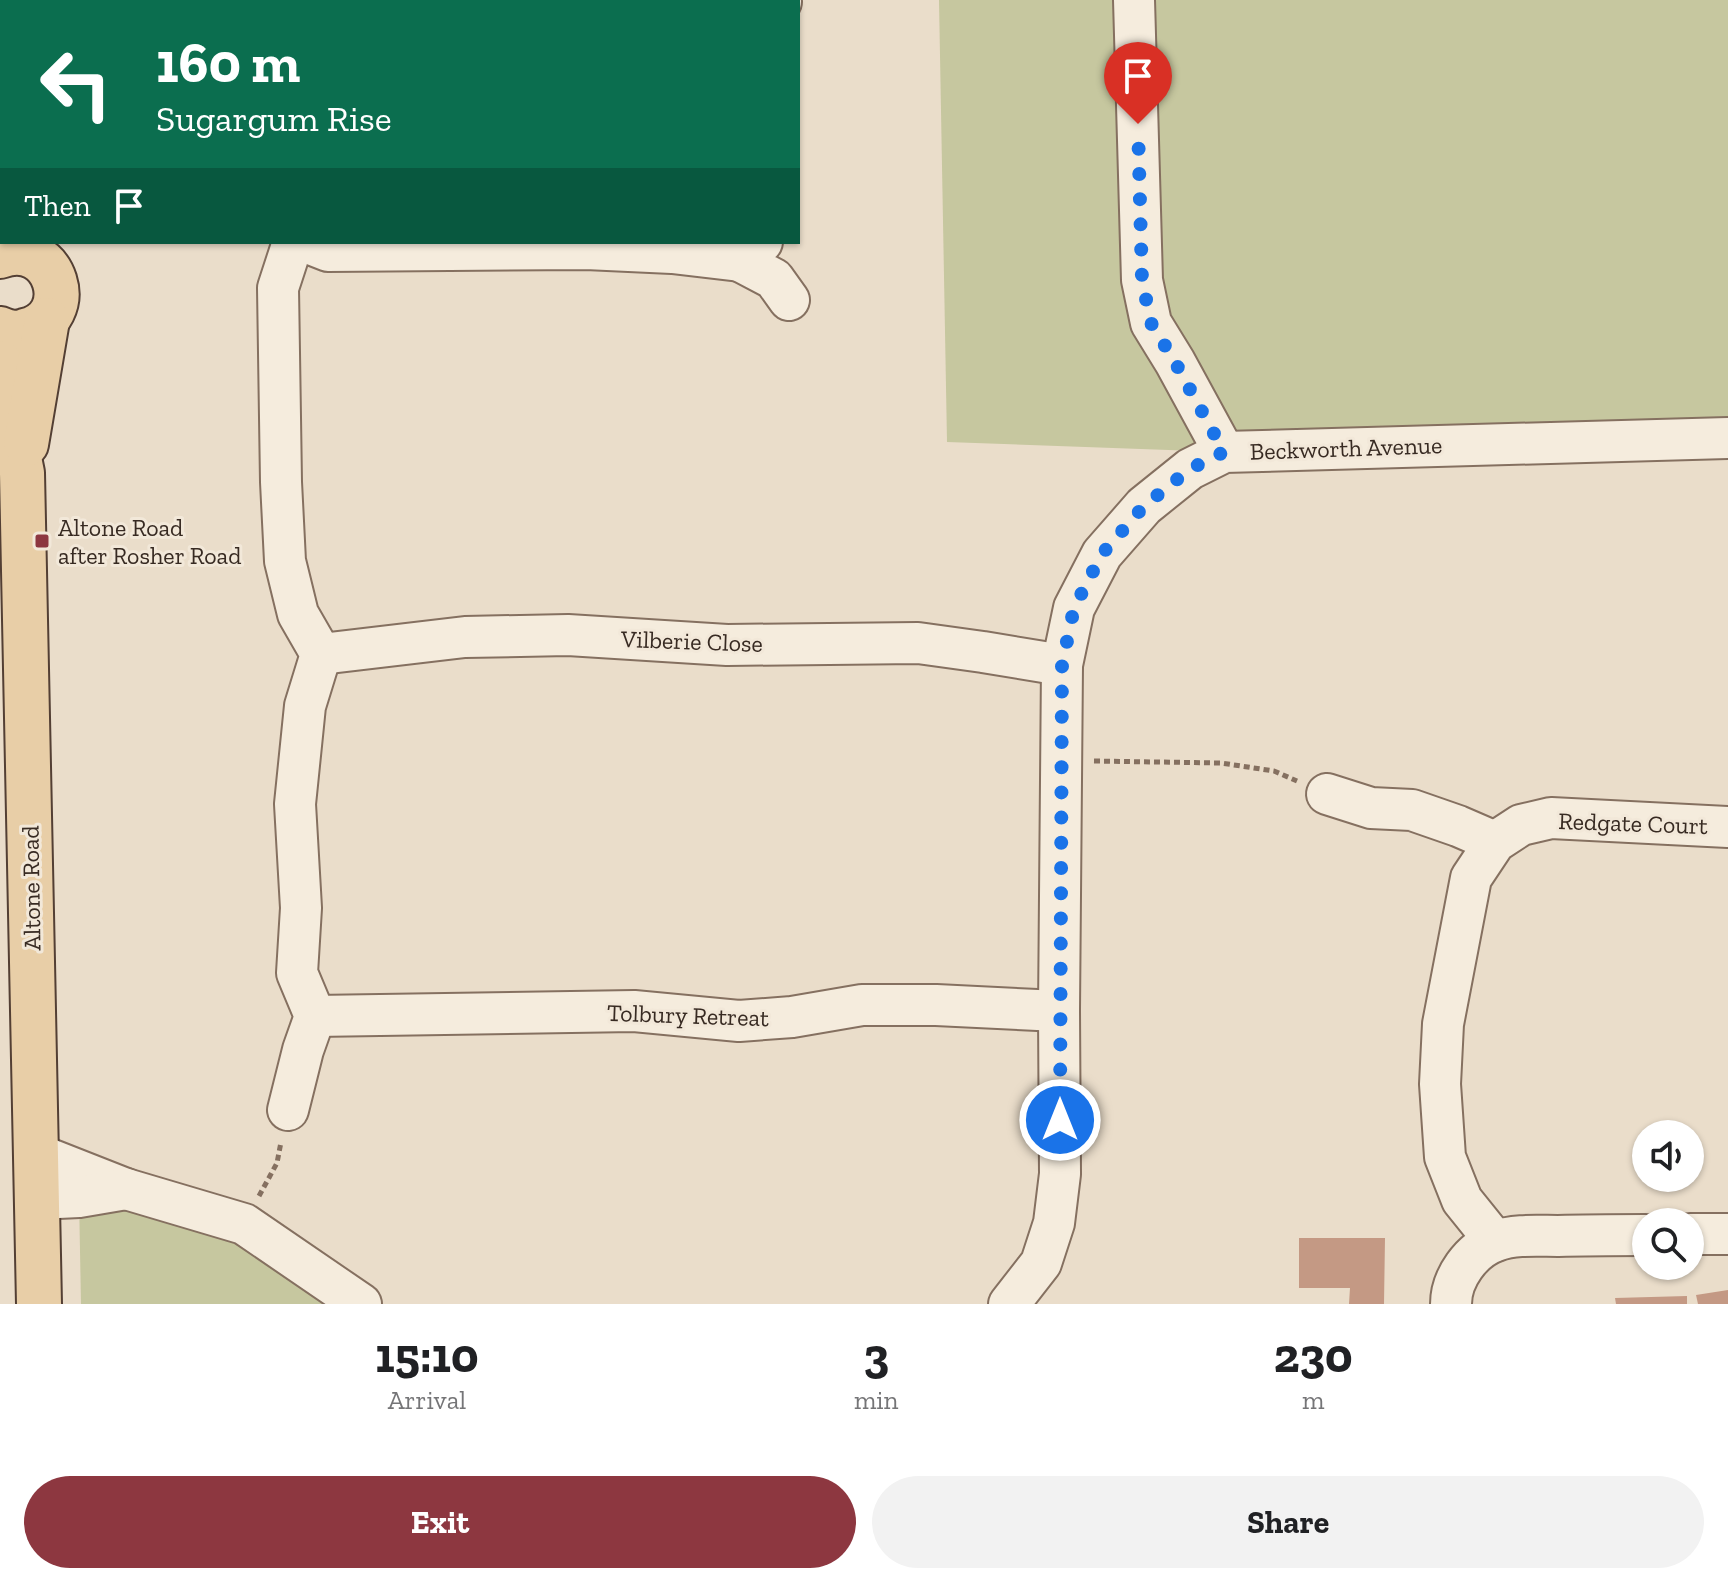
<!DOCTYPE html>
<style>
:root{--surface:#fff;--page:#f2f2f2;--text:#202124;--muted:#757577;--accent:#8d3740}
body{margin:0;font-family:"Zilla Slab",serif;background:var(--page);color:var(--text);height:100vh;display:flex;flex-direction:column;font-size:30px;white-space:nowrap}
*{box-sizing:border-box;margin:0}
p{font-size:26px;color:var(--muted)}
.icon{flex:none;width:44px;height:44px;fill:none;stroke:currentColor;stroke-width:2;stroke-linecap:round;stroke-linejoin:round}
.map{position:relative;height:1304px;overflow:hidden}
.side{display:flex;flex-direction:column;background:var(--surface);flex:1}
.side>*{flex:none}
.top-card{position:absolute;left:0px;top:0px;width:800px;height:244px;box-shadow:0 2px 6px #0004;background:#0b6e4f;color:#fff;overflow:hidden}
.tools{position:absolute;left:1632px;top:1120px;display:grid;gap:16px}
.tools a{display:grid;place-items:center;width:72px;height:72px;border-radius:50%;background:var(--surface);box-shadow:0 2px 6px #0004;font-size:40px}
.pin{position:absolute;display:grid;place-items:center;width:68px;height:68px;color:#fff;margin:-82px -34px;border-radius:50% 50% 50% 0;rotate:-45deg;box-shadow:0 0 8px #0007}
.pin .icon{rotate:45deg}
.me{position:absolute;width:88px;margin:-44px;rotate:0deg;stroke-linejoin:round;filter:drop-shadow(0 0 6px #0008)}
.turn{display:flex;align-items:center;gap:28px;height:168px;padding:0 24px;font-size:36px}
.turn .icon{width:104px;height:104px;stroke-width:2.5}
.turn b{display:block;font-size:56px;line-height:68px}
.then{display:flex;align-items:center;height:76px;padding:0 24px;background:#0003;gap:16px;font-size:30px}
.eta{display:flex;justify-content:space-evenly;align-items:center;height:136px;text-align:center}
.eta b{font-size:48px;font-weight:800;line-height:56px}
.primary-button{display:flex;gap:16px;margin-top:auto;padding:16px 24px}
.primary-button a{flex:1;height:92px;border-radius:48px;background:var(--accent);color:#fff;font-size:32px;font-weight:800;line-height:92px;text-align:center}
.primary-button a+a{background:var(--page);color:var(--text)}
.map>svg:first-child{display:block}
.green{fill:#c6c79f}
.building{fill:#c49984}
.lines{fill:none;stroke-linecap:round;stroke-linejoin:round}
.minor-casing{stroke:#857060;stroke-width:44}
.major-casing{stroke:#533f34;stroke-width:48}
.path{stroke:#857060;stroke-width:5;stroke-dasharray:6 4;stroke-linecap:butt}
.minor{stroke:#f5ecdd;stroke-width:40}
.major{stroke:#e8cea7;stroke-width:44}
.route{stroke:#1a73e8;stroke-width:14;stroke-dasharray:0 25.2}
.poi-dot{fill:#8d3740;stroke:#f2e8d9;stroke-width:3}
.labels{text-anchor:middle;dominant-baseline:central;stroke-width:6;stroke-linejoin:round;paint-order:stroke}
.street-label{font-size:24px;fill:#372a22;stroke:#f2e8d9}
.poi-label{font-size:24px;fill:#372a22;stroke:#f2e8d9;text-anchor:start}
</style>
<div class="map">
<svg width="1728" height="1304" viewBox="0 0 1728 1304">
<rect width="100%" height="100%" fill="#eaddca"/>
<g class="green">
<polygon points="939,0 1728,0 1728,438 1224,452 947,442"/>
<polygon points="126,1189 361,1304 81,1304 79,1197"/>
</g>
<g class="building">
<polygon points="1299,1238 1385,1238 1384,1304 1349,1304 1350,1288 1299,1288"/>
<polygon points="1728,1290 1728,1304 1698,1304 1696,1295"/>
<polygon points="1687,1296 1687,1304 1616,1304 1615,1298"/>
</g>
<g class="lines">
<g class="minor-casing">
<g id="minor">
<polyline points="263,0 263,2"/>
<polyline points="780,0 781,2"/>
<polyline points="1134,0 1142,280 1151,323 1175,362 1224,452"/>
<polyline points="305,242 328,251 586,249 672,253 740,261"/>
<polyline points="762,242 740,261 774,279 789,300"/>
<polyline points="321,654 465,637 568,635 727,645 918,643 983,652 1062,665"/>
<polyline points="1327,794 1371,808 1412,810 1458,826 1495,842"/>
<polyline points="315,1016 634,1011 739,1021 792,1017 862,1005 936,1005 1059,1011"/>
<polyline points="288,1110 303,1050 315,1016 297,973 301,908 295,804 305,706 321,654 298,614 285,561 281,482 278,288 293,242"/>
<polyline points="37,1154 126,1189 244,1224 361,1304"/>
<polyline points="37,1199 79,1197 126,1189"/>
<polyline points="1690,1234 1728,1234"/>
<polyline points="1495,1241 1462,1200 1445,1157 1440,1084 1443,1024 1471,878 1495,842 1521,825 1551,818 1728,827"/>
<polyline points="1009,1304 1041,1263 1054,1223 1060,1174 1059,1011 1062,665 1074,608 1102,554 1144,506 1190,469 1224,452 1728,438"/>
<path d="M1451 1304C1451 1278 1471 1250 1496 1241 1515 1234 1538 1236 1558 1236 1587 1235 1617 1235 1646 1235"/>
</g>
</g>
<g class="major-casing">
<g id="major">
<polyline points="12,0 12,2"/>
<path d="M0 256C56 236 81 318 25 331 16 334 8 333 0 329"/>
<polyline points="0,363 22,473 39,1304"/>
<polyline points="26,444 47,320"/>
</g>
</g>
<g class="path">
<polyline points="1094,761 1221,763 1274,771 1297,781"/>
<polyline points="259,1196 277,1163 281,1142"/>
</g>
<use href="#minor" class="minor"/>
<use href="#major" class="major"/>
</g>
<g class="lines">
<polyline class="route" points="1060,1120 1062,665 1074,608 1102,554 1144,506 1190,469 1224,452 1175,362 1151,323 1142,280 1138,124"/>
</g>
<rect class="poi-dot" x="34" y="533" width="16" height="16" rx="4"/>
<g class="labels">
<g class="street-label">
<text transform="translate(1346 448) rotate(-2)">Beckworth Avenue</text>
<text transform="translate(692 641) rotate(2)">Vilberie Close</text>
<text transform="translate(1633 823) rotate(2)">Redgate Court</text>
<text transform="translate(31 888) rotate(-91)">Altone Road</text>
<text transform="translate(688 1015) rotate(2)">Tolbury Retreat</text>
</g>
<g class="poi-label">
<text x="58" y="527">Altone Road<tspan x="58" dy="28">after Rosher Road</tspan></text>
</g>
</g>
</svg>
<div class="tools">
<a><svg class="icon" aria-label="sound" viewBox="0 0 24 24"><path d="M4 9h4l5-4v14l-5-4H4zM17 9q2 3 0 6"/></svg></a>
<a><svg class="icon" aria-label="search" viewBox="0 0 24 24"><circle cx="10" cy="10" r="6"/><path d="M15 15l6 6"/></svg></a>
</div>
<div class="pin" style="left:1138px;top:124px;background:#d93025"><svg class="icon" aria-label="arrive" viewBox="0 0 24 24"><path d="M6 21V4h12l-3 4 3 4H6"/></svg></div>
<svg class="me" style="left:1060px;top:1120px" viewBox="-20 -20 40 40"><circle r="17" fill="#1a73e8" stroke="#fff" stroke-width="3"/><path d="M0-11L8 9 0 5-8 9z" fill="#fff"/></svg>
<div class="top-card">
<div class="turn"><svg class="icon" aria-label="left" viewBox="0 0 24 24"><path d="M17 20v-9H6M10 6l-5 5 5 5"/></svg><div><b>160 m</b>Sugargum Rise</div></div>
<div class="then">Then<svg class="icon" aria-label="arrive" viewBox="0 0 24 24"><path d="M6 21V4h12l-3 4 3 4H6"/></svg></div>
</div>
</div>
<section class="side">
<div class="eta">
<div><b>15:10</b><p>Arrival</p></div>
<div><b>3</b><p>min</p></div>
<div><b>230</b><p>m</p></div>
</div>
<div class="primary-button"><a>Exit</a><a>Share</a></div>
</section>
